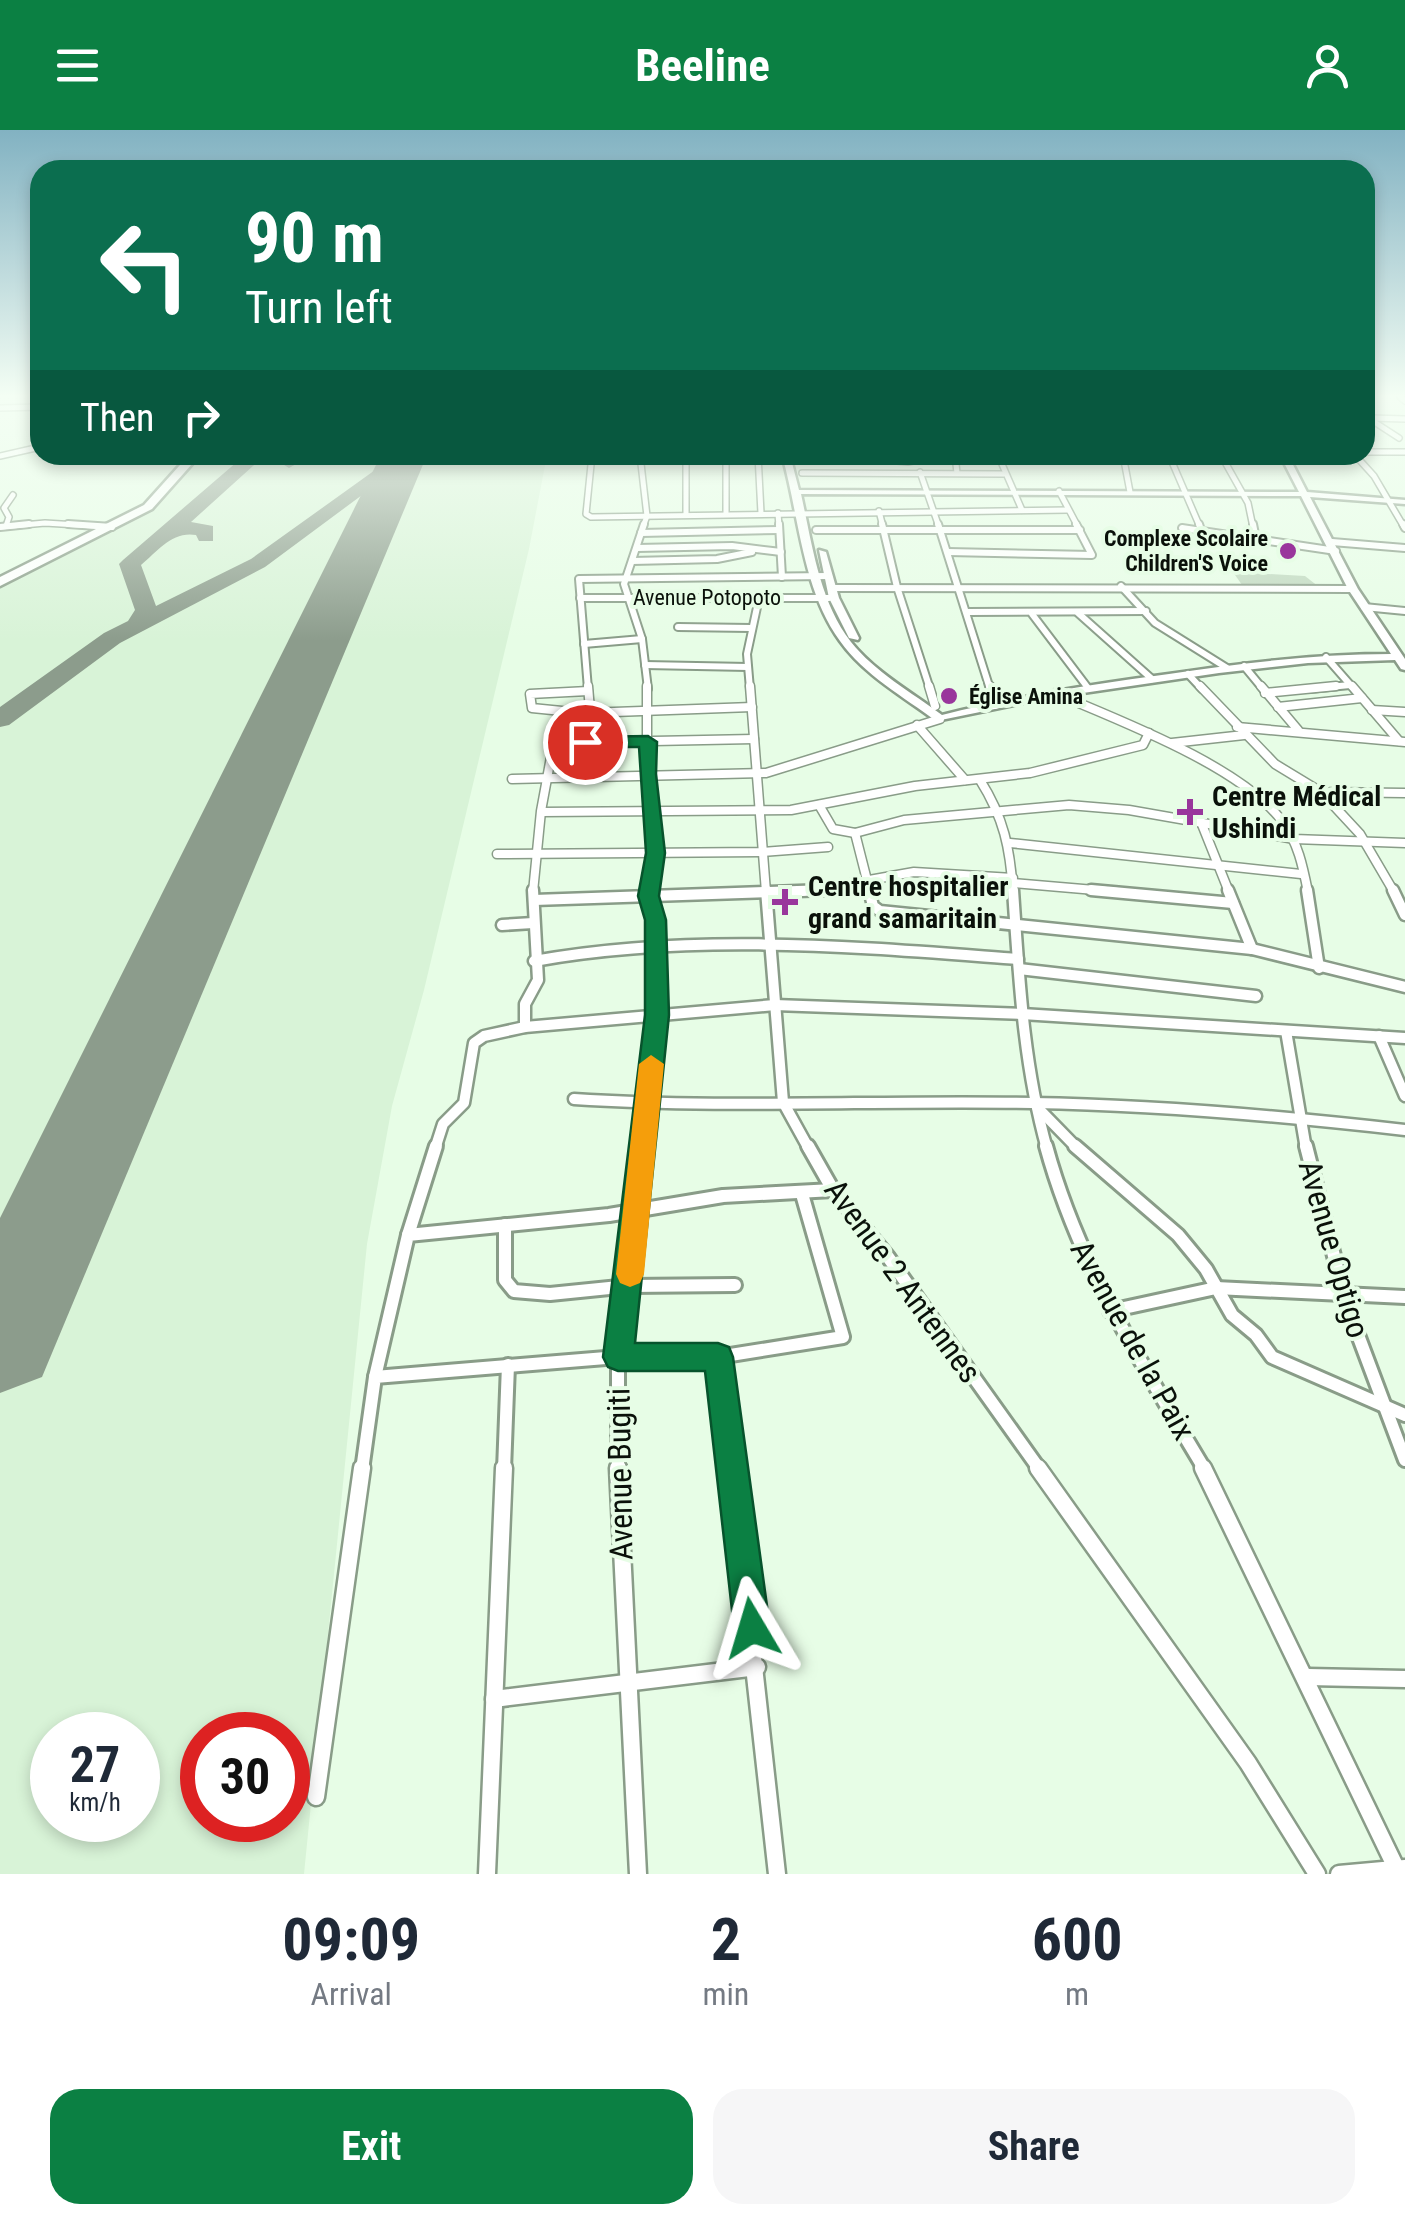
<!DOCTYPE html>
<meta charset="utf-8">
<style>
:root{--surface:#fff;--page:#f6f6f7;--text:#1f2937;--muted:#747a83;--accent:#0b8043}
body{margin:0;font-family:"Roboto Condensed",sans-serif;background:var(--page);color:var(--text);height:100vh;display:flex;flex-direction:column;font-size:38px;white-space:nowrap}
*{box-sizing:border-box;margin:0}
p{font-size:32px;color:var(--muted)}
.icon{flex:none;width:55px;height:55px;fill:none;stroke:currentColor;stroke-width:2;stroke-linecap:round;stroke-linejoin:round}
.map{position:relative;height:1744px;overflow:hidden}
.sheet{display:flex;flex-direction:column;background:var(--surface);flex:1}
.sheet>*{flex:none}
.hud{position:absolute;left:30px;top:30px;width:1345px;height:305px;border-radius:30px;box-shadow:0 5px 15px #0003;background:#0b6e4f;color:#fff;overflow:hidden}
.speed{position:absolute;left:30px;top:1582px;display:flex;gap:20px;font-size:50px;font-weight:700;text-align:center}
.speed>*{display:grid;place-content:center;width:130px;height:130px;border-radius:50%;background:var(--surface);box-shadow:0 5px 15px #0003;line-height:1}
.speed small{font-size:25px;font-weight:400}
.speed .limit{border:15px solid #d22;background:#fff;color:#111}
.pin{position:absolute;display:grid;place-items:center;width:85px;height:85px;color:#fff;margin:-42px;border:5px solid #fff;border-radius:50%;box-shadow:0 2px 10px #0007}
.me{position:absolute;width:110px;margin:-55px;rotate:353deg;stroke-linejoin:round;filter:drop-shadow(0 0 8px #0008)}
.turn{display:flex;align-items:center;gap:35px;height:210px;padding:0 50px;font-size:45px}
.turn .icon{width:130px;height:130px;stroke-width:2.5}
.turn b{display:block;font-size:70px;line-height:85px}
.then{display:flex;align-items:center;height:95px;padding:0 50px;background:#0003;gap:20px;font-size:38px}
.eta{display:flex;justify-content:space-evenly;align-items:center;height:170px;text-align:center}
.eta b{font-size:60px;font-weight:700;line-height:70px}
.cta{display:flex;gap:20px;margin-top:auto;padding:20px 50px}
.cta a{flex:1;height:115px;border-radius:30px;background:var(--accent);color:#fff;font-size:40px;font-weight:700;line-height:115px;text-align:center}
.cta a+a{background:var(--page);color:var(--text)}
header{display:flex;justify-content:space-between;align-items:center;height:130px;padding:0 50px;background:var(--accent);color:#fff;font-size:45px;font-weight:700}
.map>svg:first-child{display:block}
.built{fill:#d8f3d7;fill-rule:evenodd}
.green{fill:#c1d9c0}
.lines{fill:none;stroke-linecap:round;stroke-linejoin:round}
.taxiway{fill:#8c9c8c;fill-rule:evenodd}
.runway{fill:#8c9c8c;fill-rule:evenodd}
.street-far5-casing{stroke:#899c88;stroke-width:8}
.street-far4-casing{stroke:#899c88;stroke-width:10}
.street-far3-casing{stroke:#899c88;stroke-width:11}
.street-far2-casing{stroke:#899c88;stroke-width:15}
.street-far1-casing{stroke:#899c88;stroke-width:18}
.street-casing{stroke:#899c88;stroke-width:21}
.secondary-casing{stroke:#899c88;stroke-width:5}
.highway-casing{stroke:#899c88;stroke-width:5}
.street-far5{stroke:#fff;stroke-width:5}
.street-far4{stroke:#fff;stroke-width:6}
.street-far3{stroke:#fff;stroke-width:8}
.street-far2{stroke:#fff;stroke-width:10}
.street-far1{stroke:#fff;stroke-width:12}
.street{stroke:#fff;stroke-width:16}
.secondary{fill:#fff;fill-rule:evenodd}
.highway{fill:#fff;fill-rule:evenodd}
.route{fill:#0b8043;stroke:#07532c;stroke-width:2.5}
.slow{fill:#f59e0b}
.poi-dot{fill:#99369c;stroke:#e7fde6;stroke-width:4}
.labels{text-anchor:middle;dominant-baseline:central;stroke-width:8;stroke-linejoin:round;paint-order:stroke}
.far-poi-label{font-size:22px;font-weight:bold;fill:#0a110a;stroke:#e7fde6;text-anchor:end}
.far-street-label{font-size:22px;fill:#0a110a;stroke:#e7fde6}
.poi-label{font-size:28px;font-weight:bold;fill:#0a110a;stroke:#e7fde6;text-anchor:start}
.near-street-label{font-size:32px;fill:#0a110a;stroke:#e7fde6}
</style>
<header><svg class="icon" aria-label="menu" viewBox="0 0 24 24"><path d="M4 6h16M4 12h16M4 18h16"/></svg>Beeline<svg class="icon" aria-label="person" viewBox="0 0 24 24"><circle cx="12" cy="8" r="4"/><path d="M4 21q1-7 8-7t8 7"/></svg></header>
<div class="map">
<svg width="1405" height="1744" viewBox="0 0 1405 1744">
<rect width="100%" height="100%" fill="#e7fde6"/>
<path class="built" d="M199 325H547L529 419 424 860 392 976 367 1114 304 1744H0V454L148 380 165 366ZM52 1605H138V1690H52ZM202 1605H288V1690H202Z"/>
<polygon class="green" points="1233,442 1305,446 1319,457 1242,455"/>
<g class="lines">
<g class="taxiway">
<path d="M245 325H265L191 392 213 396V411H199L196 405C172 401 158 421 141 435L156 476 251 429 396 325 412 328 265 437 120 513 9 595 0 597V577L104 503 128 491 135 480 119 434 123 430Z"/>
<polygon points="268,325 295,325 298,333 289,338"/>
</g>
<polygon class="runway" points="381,325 427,325 42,1247 0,1263 0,1088"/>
<g class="street-far5-casing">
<g id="street-far5">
<polyline points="1400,267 1405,271"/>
<polyline points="0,278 40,277"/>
<polyline points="1365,286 1399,308"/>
<polyline points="1371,288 1405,289"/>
<polyline points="1365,322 1405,322"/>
<polyline points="592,325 586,384 591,387 1068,380"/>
<polyline points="640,325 647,386 643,397"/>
<polyline points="645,325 792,325"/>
<polyline points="758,325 761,383"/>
<polyline points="832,325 908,332 913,331 913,325"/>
<polyline points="955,325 957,343"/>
<polyline points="998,325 1022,380"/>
<polyline points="1123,325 1130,362"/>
<polyline points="1169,325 1200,397"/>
<polyline points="1221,325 1248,373 1253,397"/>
<polyline points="1355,325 1374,346 1404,397"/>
<polyline points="0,326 40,317"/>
<polyline points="686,326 686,384"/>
<polyline points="726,326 726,384"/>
<polyline points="920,342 939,397"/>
<polyline points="802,343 1004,344"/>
<polyline points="1059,361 1078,397"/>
<polyline points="879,381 883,397"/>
<polyline points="778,383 779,397"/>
<polyline points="6,396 9,387 4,378 13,365"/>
<polyline points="1,397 45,393 110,397"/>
</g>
</g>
<g class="street-far4-casing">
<g id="street-far4">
<polyline points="68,394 112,397"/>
<polyline points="644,394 624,454 642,509 648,559"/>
<polyline points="779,394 782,447"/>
<polyline points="882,394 897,457 930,559"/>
<polyline points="938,394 990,559"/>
<polyline points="1199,394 1201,400"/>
<polyline points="1253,394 1256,409"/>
<polyline points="1403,394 1405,398"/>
<polyline points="0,397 29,394"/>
<polyline points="1182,398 1336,421"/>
<polyline points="816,400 1080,400"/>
<polyline points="641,403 779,400"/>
<polyline points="1332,412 1405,418"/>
<polyline points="637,418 732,416 781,422"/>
<polyline points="948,422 1092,425 1076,394"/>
<polyline points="632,431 717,429 752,422"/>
<polyline points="1121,456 1155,493 1227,538"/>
<polyline points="831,458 1353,459"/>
<polyline points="580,468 829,468"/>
<polyline points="1364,477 1405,481"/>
<polyline points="968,482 1146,481"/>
<polyline points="1078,483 1152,549"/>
<polyline points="1032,484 1088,558"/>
<polyline points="678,497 751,498"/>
<polyline points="584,514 642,509"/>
<polyline points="1326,527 1354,559"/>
<polyline points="645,535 748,537"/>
<polyline points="1244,536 1263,559"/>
<polyline points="1188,544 1202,559"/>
<polyline points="588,559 579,449 828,446"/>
<polyline points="750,559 747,524 759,468"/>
<polyline points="1309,559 1350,555"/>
</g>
</g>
<g class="street-far3-casing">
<g id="street-far3">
<polyline points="588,556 590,580"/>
<polyline points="647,556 647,645 655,723 649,762"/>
<polyline points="750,556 766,762"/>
<polyline points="929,556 935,576"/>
<polyline points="990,556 995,575"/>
<polyline points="1200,556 1275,634 1321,662 1405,663"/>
<polyline points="1261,556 1298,600"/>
<polyline points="1352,556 1399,611"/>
<path d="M1055 563C1118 590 1241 636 1282 691 1298 712 1303 737 1308 762"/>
<polyline points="1265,563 1336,556"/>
<polyline points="1278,577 1362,568"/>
<polyline points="1372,580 1405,582"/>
<polyline points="562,581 532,578 530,564 588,561"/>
<polyline points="917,595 965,650"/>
<polyline points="1237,597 1405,612"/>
<polyline points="553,613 754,609"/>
<polyline points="1172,613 1244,605"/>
<polyline points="512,649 766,643 940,589"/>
<path d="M980 650C1004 688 1010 718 1013 762"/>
<polyline points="1322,663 1360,704 1394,762"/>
<polyline points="819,675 833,699 855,703 904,690 1069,675 1129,680 1294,709 1405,713"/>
<polyline points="542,682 791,680 915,656 1030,643 1143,615 1149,603"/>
<polyline points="1201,692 1229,762"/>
<polyline points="855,703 870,762"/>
<polyline points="1010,713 1301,744"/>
<polyline points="497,724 762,722 828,717"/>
<polyline points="1014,753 1118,762"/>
<polyline points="533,762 541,681 559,584 752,577"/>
<polyline points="802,762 914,742 1013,748"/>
</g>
</g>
<g class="street-far2-casing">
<g id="street-far2">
<polyline points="766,760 783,972 809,1019"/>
<polyline points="869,760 873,776 880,781 1252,819 1405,857"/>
<path d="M1013 760C1019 847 1023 934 1047 1019"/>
<polyline points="1091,760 1233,773"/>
<polyline points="1228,760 1252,819"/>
<polyline points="1307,760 1319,838"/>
<polyline points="1393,760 1405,785"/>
<polyline points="534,770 826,760"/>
<polyline points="502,795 533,793"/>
<path d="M534 831C696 802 855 817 1018 829"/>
<polyline points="1019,839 1256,866"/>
<polyline points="525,897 525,874 538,850 533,760"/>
<polyline points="1286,901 1306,1019"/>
<polyline points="1379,906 1405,966"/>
<path d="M574 969C726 979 879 970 1032 973 1156 975 1282 986 1405 1000"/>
<polyline points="1037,977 1078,1019"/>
<polyline points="435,1019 443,994 464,973 474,913 484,906 525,897 775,875 1022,884 1405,908"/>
<polyline points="643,1019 659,856 649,760"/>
</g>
</g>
<g class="street-far1-casing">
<g id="street-far1">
<polyline points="808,1016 833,1060 888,1127 1040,1340"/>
<path d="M1046 1016C1078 1134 1143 1236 1205 1340"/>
<polyline points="1075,1016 1178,1105 1206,1139 1232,1185 1256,1205 1272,1227 1405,1285"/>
<polyline points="1306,1016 1346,1173 1405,1330"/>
<polyline points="505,1095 505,1150 514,1161 550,1164 629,1156 735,1155"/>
<polyline points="408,1105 436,1016"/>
<polyline points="1110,1181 1216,1158 1405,1167"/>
<polyline points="718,1227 732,1340"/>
<polyline points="375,1247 408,1105 609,1085 723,1066 833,1060"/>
<polyline points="362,1340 375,1247 618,1227 718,1227 843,1207 802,1064"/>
<polyline points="504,1340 508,1235"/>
<polyline points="618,1340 618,1227 643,1016"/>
</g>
</g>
<g class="street-casing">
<g id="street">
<polyline points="618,1338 638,1744"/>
<polyline points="732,1338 777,1744"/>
<polyline points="1038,1338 1248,1633 1317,1744"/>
<polyline points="1203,1338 1399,1744"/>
<polyline points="1308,1547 1405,1549"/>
<polyline points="494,1569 757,1537"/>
<polyline points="316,1667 362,1338"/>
<polyline points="487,1744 504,1338"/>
<polyline points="1339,1744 1405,1738"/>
</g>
</g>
<g class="secondary-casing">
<g id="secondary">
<path d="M782 325H790L799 360 1299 362 1280 325H1288L1307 362 1405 370V374L1310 367 1358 459 1405 529V540L1401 539 1395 530 1308 533 1219 543 1049 568 936 591C904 567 864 545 840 511 802 459 799 385 782 325ZM801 364 1301 366 1348 459 1391 524C1316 524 1243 533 1169 544 1093 554 1017 566 942 585 911 562 875 542 851 512 819 471 812 413 801 364Z"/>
<polygon points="819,420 826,422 839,468 859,508 858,510 849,508 829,468"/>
</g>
</g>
<g class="highway-casing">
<polygon id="highway" points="189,325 200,325 152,379 0,456 0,447 144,375"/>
</g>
<use href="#street-far5" class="street-far5"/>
<use href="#street-far4" class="street-far4"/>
<use href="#street-far3" class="street-far3"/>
<use href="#street-far2" class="street-far2"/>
<use href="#street-far1" class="street-far1"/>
<use href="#street" class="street"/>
<use href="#secondary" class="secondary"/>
<use href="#highway" class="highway"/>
</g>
<linearGradient id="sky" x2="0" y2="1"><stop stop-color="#82b2c2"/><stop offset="0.52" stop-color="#f4fef4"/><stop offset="1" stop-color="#f4fef4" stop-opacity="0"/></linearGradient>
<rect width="1405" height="511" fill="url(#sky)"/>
<polygon class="route" points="648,606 657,612 656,644 665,723 659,766 666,790 669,885 635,1213 718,1213 729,1217 733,1227 770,1498 765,1511 752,1516 739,1511 734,1498 705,1241 618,1241 608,1237 603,1227 645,885 645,790 638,766 646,723 639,617 585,617 576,612 585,607"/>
<polygon class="slow" points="651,925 664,934 644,1144 640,1153 630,1157 620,1153 616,1144 639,934"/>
<g class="poi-dot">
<circle cx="1288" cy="421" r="10"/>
<circle cx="949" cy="566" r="10"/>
<path d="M1185 667h10v10h10v10h-10v10h-10v-10h-10v-10h10z"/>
<path d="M780 757h10v10h10v10h-10v10h-10v-10h-10v-10h10z"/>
</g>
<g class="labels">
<g class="far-poi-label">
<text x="1268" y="408">Complexe Scolaire<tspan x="1268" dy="25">Children'S Voice</tspan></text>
<text x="969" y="566" text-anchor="start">Église Amina</text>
</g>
<g class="far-street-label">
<text x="707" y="467">Avenue Potopoto</text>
</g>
<g class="poi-label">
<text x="1212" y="666">Centre Médical<tspan x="1212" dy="32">Ushindi</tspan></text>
<text x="808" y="756">Centre hospitalier<tspan x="808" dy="32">grand samaritain</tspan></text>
</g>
<g class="near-street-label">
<text transform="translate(1334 1119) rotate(74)">Avenue Optigo</text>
<text transform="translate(903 1151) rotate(54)">Avenue 2 Antennes</text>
<text transform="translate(1133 1210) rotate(61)">Avenue de la Paix</text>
<text transform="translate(620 1344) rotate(-91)">Avenue Bugiti</text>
</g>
</g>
</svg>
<div class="speed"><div>27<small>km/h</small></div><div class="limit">30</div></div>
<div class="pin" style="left:585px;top:612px;background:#d93025"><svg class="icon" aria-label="arrive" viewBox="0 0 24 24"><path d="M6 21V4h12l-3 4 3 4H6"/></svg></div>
<svg class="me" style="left:752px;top:1498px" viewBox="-20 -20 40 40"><path d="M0-17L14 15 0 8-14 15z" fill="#0b8043" stroke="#fff" stroke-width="4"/></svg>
<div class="hud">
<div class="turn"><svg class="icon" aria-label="left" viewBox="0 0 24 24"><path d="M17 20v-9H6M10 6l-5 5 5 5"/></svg><div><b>90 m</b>Turn left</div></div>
<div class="then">Then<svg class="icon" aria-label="right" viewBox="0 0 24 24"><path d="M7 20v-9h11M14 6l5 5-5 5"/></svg></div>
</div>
</div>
<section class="sheet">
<div class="eta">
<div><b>09:09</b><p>Arrival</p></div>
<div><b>2</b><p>min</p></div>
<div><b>600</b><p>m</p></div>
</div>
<div class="cta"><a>Exit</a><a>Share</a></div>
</section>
